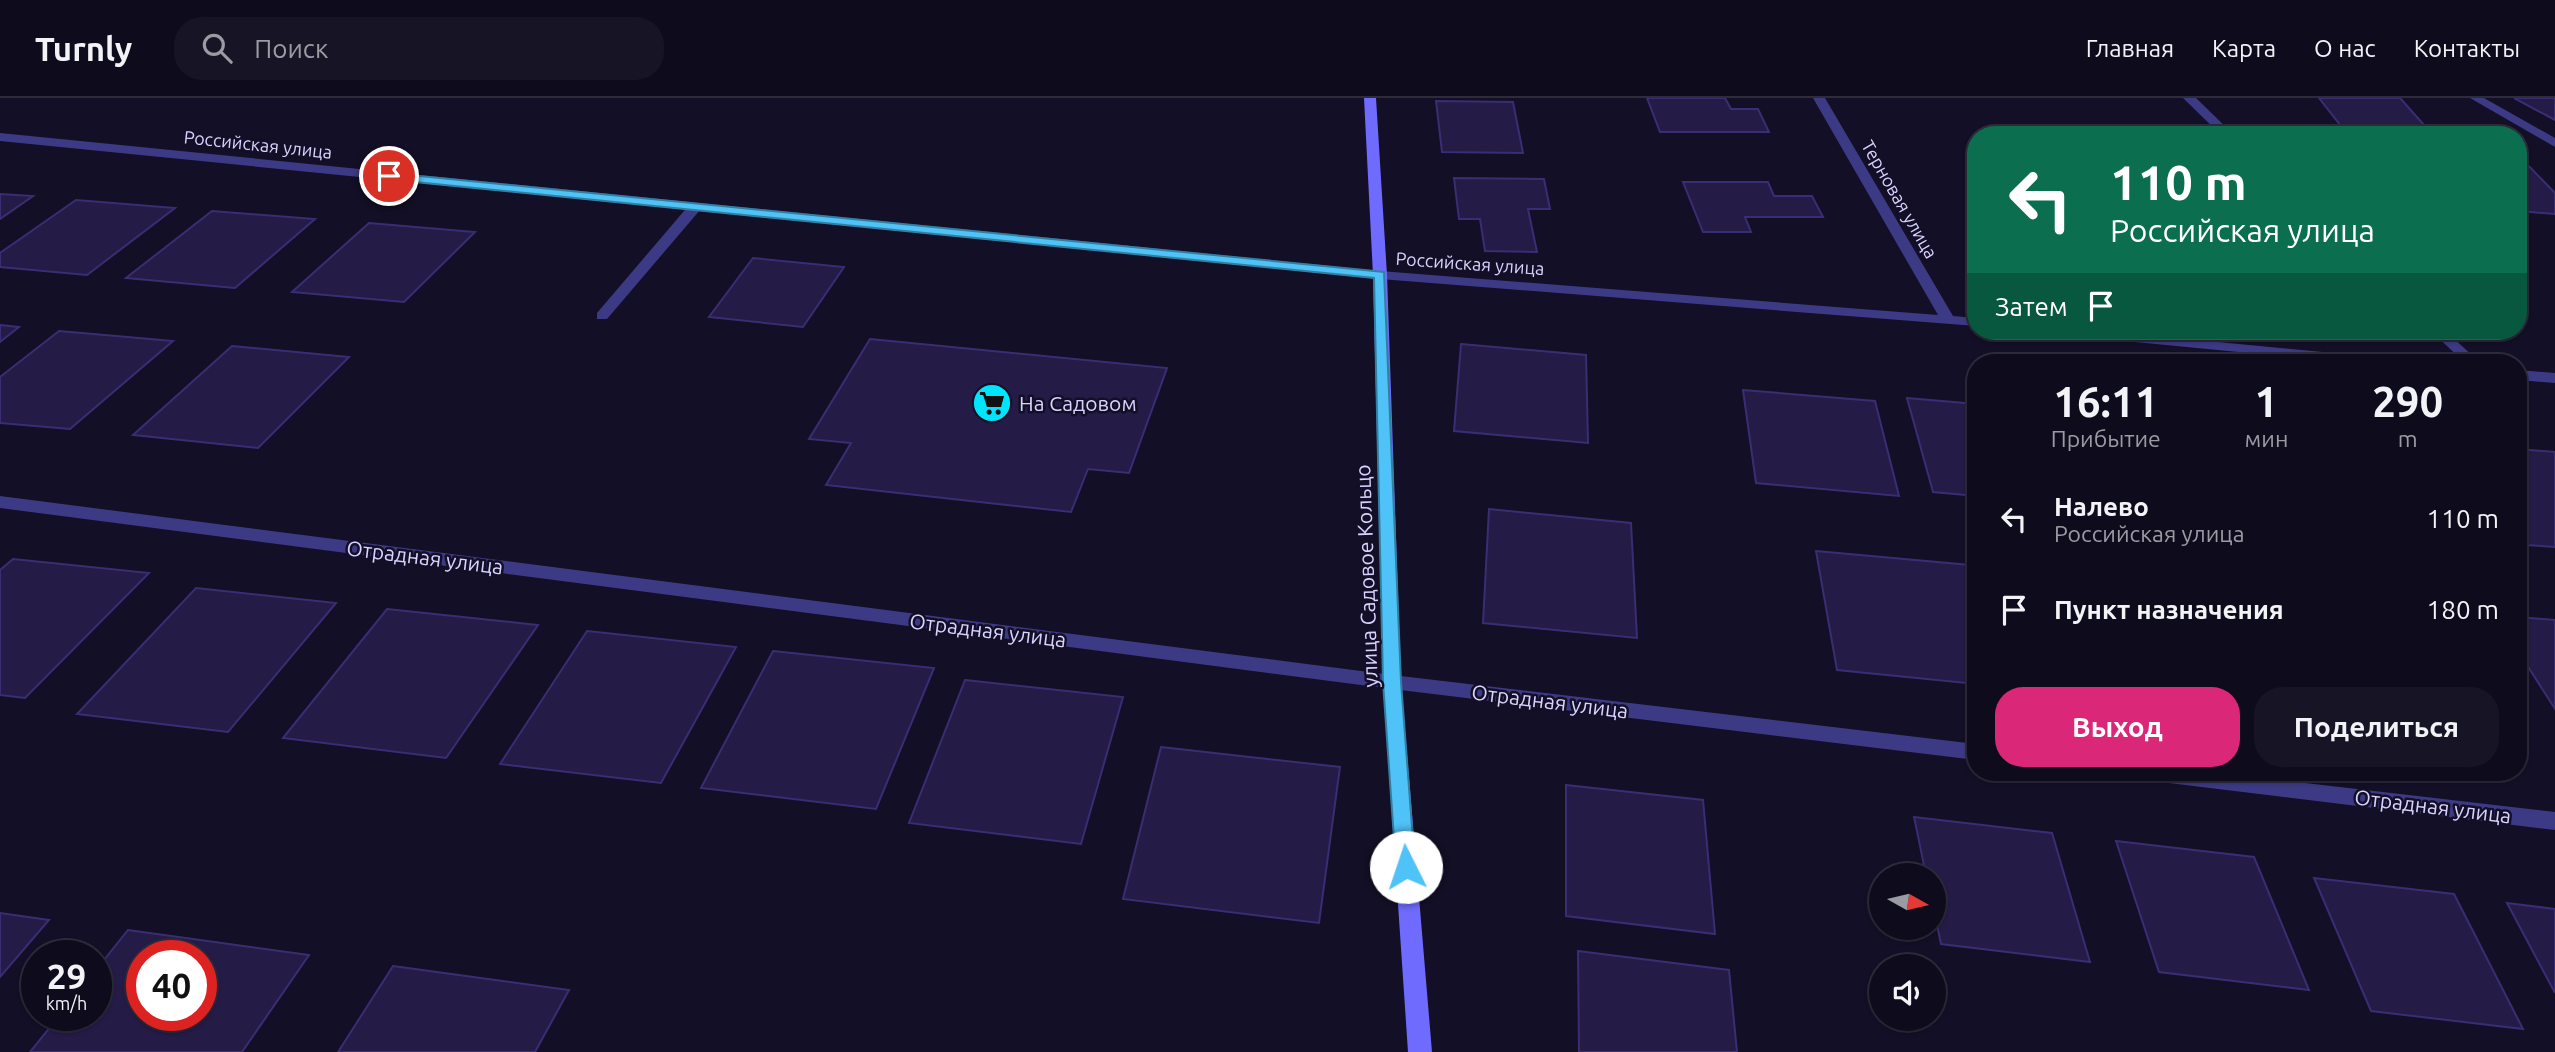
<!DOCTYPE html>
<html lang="ru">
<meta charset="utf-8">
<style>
:root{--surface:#0e0b1c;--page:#171425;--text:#f1f3f6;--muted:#9b9ba3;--line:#2e2b3b;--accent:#db2777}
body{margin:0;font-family:Ubuntu,sans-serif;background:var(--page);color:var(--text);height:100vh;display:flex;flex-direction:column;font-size:26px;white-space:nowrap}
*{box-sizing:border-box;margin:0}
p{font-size:23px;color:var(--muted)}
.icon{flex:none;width:38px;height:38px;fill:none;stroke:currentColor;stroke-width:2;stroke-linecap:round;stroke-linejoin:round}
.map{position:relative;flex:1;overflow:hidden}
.details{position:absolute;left:1967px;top:256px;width:560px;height:427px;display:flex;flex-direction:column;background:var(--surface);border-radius:28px;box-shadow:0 2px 5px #0004,0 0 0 2px var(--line)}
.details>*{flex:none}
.top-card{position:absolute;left:1967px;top:28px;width:560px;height:214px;border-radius:28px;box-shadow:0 2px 5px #0004,0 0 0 2px var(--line);background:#0b6e4f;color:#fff;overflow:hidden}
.needle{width:46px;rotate:98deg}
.fabs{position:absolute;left:1869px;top:765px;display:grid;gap:14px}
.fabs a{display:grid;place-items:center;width:77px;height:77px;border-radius:50%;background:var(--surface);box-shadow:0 2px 5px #0004,0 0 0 2px var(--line);font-size:35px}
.speed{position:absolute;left:21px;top:842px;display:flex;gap:14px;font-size:35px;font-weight:700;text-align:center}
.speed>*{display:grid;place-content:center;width:91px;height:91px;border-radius:50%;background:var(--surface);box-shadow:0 2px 5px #0004,0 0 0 2px var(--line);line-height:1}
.speed small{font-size:18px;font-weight:400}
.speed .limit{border:10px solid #d22;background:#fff;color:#111}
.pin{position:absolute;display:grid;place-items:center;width:60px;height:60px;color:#fff;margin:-30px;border:4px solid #fff;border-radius:50%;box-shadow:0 2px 7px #0007}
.me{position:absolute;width:77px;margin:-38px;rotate:356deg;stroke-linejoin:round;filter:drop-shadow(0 0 5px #0008)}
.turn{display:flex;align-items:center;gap:24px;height:147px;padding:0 28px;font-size:32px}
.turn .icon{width:91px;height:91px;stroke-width:2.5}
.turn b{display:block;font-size:49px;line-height:60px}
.then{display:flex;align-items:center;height:66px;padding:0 28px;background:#0003;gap:14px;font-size:26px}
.eta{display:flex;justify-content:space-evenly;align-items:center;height:119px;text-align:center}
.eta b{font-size:42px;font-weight:700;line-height:49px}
.action{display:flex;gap:14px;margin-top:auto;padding:14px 28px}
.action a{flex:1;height:80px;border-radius:28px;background:var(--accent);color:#fff;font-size:28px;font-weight:700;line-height:80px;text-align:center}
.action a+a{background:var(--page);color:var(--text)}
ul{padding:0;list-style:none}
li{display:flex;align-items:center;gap:21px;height:91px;padding:0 28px}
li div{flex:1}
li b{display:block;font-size:26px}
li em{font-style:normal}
header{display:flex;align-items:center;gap:42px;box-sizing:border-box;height:98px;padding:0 35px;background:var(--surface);border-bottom:2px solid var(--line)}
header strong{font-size:33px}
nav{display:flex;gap:38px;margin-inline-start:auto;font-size:24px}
.search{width:490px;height:63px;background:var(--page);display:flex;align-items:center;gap:18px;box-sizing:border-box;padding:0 24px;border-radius:28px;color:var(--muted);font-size:26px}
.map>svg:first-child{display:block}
.building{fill:#241b47;stroke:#3b2d73;stroke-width:2;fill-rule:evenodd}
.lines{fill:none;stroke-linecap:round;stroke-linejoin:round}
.lane{fill:#3d3a85;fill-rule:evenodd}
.street{fill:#3d3a85;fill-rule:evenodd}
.secondary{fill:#6f6bff;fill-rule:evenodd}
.route{fill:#4fc3f7;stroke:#337fa1;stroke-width:2}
.labels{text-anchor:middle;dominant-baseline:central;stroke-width:5;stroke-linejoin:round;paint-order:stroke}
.far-street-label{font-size:18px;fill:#d9d4ff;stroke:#130f26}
.poi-label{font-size:21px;fill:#d9d4ff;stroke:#130f26;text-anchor:start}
.street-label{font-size:21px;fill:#d9d4ff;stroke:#130f26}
</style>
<header>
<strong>Turnly</strong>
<div class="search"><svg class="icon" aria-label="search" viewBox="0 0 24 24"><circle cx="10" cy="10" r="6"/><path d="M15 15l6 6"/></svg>Поиск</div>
<nav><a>Главная</a><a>Карта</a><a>О нас</a><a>Контакты</a></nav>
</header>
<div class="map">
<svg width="2555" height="954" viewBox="0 0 2555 954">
<rect width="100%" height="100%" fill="#130f26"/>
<g class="building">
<polygon points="1647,0 1725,0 1731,11 1758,11 1769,34 1660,34"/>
<polygon points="2319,0 2400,0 2424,27 2472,30 2479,37 2348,37"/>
<polygon points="2514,0 2555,0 2555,22"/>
<polygon points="1436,3 1513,4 1523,55 1442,54"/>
<polygon points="2126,27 2135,37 2045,37 2038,29"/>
<polygon points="2518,61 2522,61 2555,95 2555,116 2518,113"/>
<polygon points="1454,80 1544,81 1550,111 1528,111 1537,154 1485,153 1480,121 1459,121"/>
<polygon points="1683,84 1768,84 1774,98 1812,98 1823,119 1745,119 1751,134 1703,134"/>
<polygon points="0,96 33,98 0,121"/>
<polygon points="76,102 175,110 87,177 0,169 0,155"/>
<polygon points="212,113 315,121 235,190 126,180"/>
<polygon points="369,125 475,134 404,204 292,194"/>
<polygon points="753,160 844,169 803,229 709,219"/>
<polygon points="0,227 19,229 0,244"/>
<polygon points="59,233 173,243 70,331 0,325 0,279"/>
<polygon points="870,241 1167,270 1129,375 1088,371 1071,414 826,387 851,345 809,341"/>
<polygon points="1461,246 1586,257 1588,345 1454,333"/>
<polygon points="232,248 349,259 258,350 133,337"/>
<polygon points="1743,292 1875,303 1899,398 1756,385"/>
<polygon points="1907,300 1976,306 1976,398 1933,394"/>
<polygon points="2518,351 2555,354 2555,449 2526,447 2518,436"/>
<polygon points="1489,411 1631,425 1637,540 1483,525"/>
<polygon points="1816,453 1970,467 1976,488 1976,586 1837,572"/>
<polygon points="13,461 149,475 25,600 0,597 0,472"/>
<polygon points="196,490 336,505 228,634 77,616"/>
<polygon points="387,511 538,527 446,660 283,640"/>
<polygon points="2518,519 2555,522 2555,611 2518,553"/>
<polygon points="587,533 736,549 661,685 500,666"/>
<polygon points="773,553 934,570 876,711 701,690"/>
<polygon points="965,582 1123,599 1081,746 909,725"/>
<polygon points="1161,649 1340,669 1319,825 1123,801"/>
<polygon points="1566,687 1703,702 1715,836 1566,818"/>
<polygon points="1914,719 2052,735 2090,864 1941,846 1934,813 1934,777 1926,777"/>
<polygon points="2116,743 2254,759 2309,892 2159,874"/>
<polygon points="2314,780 2454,796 2523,931 2371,913"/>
<polygon points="2507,805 2555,811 2555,895"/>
<polygon points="0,815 49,822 0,879"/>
<path d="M128 832 309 857 242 954H30L60 917H96V872ZM142 858H201V917H142Z"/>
<polygon points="1578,853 1729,872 1737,954 1579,954"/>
<polygon points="393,868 569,892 535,954 338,954"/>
</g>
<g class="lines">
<polygon class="lane" points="695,105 701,109 700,112 607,221 597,221 597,215 690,106"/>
<g class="street">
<polygon points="1813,0 1825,0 1953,218 1976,220 1976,228 1380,181 0,43 0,35 1380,173 1938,217"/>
<polygon points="2183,0 2196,0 2234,37 2221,37"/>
<polygon points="2470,0 2484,0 2555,40 2555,49"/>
<polygon points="2055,233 2105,233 2385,260 2392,264 2341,264 2062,237"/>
<polygon points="2431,233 2446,233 2479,264 2464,264"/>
<polygon points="2518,272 2555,275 2555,285 2518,282"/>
<polygon points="0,398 1392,577 1976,646 1976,662 1392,591 0,410"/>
<polygon points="2134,674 2210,674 2555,714 2555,732 2144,682 2137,680"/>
</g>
<polygon class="secondary" points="1364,0 1376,0 1387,177 1401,584 1432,954 1408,954 1383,584 1373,177"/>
</g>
<polygon class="route" points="389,75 1384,174 1401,584 1415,769 1413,775 1406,777 1399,775 1396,769 1383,584 1374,180 385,81 385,76"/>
<defs>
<g id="supermarket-disc" transform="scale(2.0125)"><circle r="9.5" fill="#00e5ff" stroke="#130f26"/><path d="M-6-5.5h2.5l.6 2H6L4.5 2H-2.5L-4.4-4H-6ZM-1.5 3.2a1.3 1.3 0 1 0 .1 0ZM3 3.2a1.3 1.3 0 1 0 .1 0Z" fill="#111"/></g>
</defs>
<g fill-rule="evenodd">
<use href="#supermarket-disc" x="992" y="305"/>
</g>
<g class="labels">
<g class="far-street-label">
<text transform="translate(258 46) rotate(6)">Российская улица</text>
<text transform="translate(1900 101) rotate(60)">Терновая улица</text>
<text transform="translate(1470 165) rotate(4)">Российская улица</text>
</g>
<g class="poi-label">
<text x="1019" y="305">На Садовом</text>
</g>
<g class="street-label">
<text transform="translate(425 459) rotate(7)">Отрадная улица</text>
<text transform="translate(1366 478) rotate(-92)">улица Садовое Кольцо</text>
<text transform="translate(988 532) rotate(7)">Отрадная улица</text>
<text transform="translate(1550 603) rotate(7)">Отрадная улица</text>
<text transform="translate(2433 708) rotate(7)">Отрадная улица</text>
</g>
</g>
</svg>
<div class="fabs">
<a><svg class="needle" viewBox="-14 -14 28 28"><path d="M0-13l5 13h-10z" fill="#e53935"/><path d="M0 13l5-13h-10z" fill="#9b9ba3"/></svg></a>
<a><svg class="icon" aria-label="sound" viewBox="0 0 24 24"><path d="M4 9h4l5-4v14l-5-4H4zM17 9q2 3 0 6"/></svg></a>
</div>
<div class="speed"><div>29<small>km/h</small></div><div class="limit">40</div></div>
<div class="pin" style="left:389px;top:78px;background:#d93025"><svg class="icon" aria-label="arrive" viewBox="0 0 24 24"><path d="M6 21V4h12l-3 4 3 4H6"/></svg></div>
<svg class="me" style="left:1406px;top:769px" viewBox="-20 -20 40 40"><circle r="19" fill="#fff"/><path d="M0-13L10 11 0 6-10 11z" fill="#4fc3f7"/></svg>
<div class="top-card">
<div class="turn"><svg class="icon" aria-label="left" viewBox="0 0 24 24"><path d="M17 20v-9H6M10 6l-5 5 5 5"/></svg><div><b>110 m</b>Российская улица</div></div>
<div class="then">Затем<svg class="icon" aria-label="arrive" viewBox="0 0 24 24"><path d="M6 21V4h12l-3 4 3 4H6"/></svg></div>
</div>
<section class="details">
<div class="eta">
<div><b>16:11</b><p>Прибытие</p></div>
<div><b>1</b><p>мин</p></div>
<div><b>290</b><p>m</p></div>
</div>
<ul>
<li><svg class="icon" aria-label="left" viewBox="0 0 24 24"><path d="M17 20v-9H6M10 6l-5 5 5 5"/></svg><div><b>Налево</b><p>Российская улица</p></div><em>110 m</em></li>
<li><svg class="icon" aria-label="arrive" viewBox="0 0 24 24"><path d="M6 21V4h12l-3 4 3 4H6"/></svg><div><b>Пункт назначения</b></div><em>180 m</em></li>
</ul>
<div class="action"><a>Выход</a><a>Поделиться</a></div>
</section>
</div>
